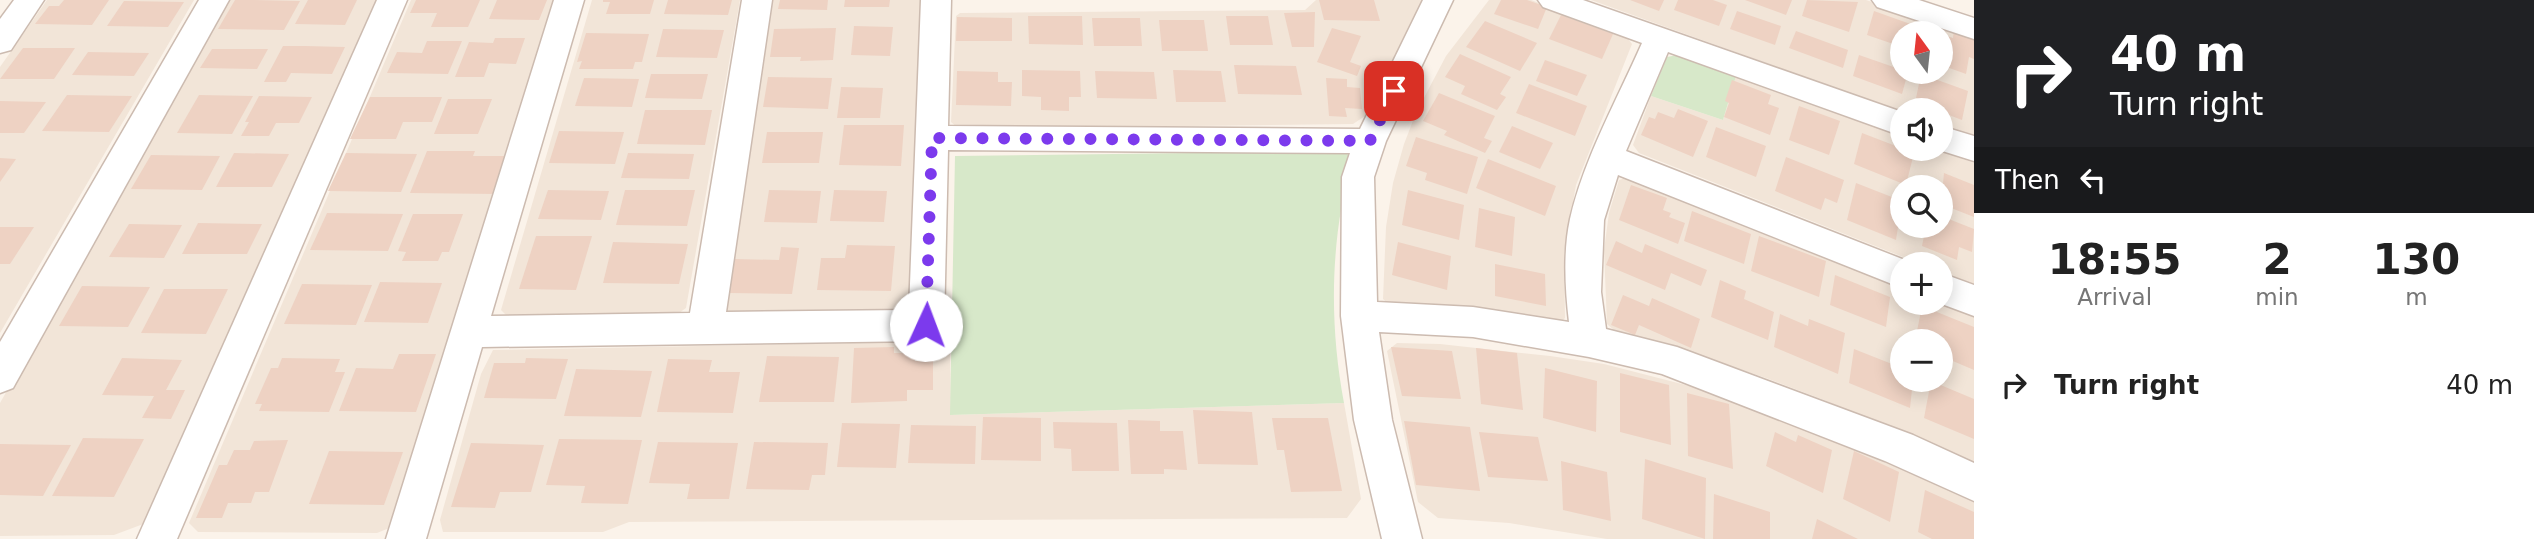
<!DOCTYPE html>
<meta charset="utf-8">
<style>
:root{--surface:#fff;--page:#f2f2f2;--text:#222;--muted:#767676}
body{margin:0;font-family:"DejaVu Sans",sans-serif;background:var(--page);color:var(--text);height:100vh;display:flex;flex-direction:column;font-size:26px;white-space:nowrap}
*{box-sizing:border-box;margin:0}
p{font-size:23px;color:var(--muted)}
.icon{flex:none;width:38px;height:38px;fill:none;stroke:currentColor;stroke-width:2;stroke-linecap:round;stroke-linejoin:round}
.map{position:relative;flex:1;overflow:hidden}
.drawer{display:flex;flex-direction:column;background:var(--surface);width:560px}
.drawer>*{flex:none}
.top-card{background:#202124;color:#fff;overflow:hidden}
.needle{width:46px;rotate:345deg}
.controls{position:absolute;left:1890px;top:21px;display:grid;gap:14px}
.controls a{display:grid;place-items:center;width:63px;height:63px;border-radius:50%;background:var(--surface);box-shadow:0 4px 18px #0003;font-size:35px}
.pin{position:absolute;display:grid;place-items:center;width:60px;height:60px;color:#fff;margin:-30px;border-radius:14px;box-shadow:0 4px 10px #0006}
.me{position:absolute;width:77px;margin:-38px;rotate:2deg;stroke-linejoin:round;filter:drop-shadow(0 0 5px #0008)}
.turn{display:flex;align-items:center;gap:24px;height:147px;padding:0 21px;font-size:32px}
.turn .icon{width:91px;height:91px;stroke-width:2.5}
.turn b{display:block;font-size:49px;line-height:60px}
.then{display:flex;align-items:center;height:66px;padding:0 21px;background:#0003;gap:14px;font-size:26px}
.eta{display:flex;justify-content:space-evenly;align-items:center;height:119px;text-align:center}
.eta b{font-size:42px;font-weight:600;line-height:49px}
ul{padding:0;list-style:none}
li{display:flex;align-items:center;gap:21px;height:105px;padding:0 21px}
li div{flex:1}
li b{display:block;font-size:26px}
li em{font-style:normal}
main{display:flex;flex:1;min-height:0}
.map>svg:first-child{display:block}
.residential{fill:#f2e5d8;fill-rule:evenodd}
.green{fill:#d7e8c9}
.building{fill:#eed2c3}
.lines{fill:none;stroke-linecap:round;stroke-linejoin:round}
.street-casing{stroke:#ccbbb0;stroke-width:3}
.street{fill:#fff;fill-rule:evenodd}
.route{stroke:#7c3aed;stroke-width:12;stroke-dasharray:0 21.6}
</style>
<main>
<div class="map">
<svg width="1974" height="539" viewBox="0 0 1974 539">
<rect width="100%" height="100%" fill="#fbf3ea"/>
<g class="residential">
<polygon points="47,0 194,0 0,333 0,67"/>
<polygon points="230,0 378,0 146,523 114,535 0,536 0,403"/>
<polygon points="411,0 559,0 399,524 377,533 198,532 189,523"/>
<polygon points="592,0 740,0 686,308 679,313 507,316 501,310"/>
<polygon points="771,0 926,0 915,308 904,312 727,313 725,287"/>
<polygon points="1316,0 1438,0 1397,52 1368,114 1353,124 959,129 951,122 956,16 960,13 1305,10"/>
<polygon points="1489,0 1531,0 1625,35 1632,44 1576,185 1564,254 1565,318 1559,324 1390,305 1383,299 1386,227 1393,183 1404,144 1416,113 1446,56"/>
<path d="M1591 0H1866L1974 36V138L1941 126V110H1902V112ZM1902 33H1941V72H1902Z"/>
<path d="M1736 76 1902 137V149H1936L1974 163V285L1941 272V264H1921L1639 153 1633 145 1651 96 1723 120ZM1902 187H1941V226H1902Z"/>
<path d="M1629 177 1902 287V303H1941L1974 316V466L1824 400 1766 378 1709 359 1623 338 1607 324 1604 250 1609 213 1619 180ZM1902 341H1941V380H1902Z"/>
<polygon points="950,341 951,415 1344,403 1361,499 1347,518 629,522 603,532 443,532 440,520 481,374 493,350"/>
<polygon points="1397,343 1440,344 1550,356 1604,364 1713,392 1828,434 1974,500 1974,539 1607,539 1509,523 1438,518 1418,502 1387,351"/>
</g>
<g class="green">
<polygon points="1677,55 1736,76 1723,120 1651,96 1667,57"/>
<path d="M1345 151 1352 160C1330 240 1329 323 1344 403L950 415 955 156Z"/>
</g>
<g class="building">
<polygon points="64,0 109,0 92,25 35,24 49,6 59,6"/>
<polygon points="235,0 253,0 300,1 284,30 218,29"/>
<polygon points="308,0 357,0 345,25 295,24"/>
<polygon points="416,0 480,0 468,27 431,27 437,13 410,13"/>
<polygon points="497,0 547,0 539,20 489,19"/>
<polygon points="603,0 654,0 650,14 606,14 610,2 603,2"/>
<polygon points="668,0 732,0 728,15 664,14"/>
<polygon points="780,0 828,0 827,10 778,9"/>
<polygon points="845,0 890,0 889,7 844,7"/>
<polygon points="1319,0 1374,0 1380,21 1324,20"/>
<polygon points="1501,0 1527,0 1547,7 1538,29 1494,14"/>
<polygon points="1630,0 1664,0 1659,11"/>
<polygon points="1678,0 1713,0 1727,5 1719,26 1674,10"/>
<polygon points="1745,0 1792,0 1786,15"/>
<polygon points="1807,0 1858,2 1849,32 1802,16"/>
<polygon points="124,1 184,2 168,27 107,26"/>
<polygon points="1737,11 1781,26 1775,45 1730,29"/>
<polygon points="1874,11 1916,26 1914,33 1902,33 1902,47 1867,35"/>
<polygon points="1315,12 1314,47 1292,47 1284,13"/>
<polygon points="1561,15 1613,34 1602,59 1549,39"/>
<polygon points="1028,16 1082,16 1083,45 1029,44"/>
<polygon points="1226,16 1268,16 1273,45 1230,45"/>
<polygon points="957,17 1012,18 1012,41 956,41"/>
<polygon points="1092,18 1140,18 1142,46 1094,46"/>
<polygon points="1159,20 1204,20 1208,51 1162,51"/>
<polygon points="1485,21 1537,43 1520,71 1466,47"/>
<polygon points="854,26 893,27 890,56 851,55"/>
<polygon points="836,28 833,60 800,61 801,57 770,57 774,29"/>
<polygon points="1332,28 1361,36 1350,62 1361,66 1357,76 1317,62"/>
<polygon points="663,29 724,30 717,58 656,57"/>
<polygon points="1954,29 1974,36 1974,59 1969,57 1966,74 1941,65 1941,34 1953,38"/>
<polygon points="1796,31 1848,50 1843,68 1789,48"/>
<polygon points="586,33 649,34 642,62 635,62 633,69 579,69 582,61 577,62"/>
<polygon points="495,38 525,38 516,64 489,63 484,77 455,77 469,42 493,43"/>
<polygon points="427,41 462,41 448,74 387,73 397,52 422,53"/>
<polygon points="283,46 305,46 345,47 332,74 291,73 286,82 264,82"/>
<polygon points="23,48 75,48 54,79 0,79"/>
<polygon points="212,49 268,49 257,69 200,68"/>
<polygon points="88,52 149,53 134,76 72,75"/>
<polygon points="1460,54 1511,77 1500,94 1506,97 1497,110 1461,94 1465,86 1445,77"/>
<polygon points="1859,55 1908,72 1902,94 1853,76"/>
<polygon points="1545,60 1587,75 1577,96 1536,81"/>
<polygon points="1234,65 1296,66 1302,95 1238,94"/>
<polygon points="1022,70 1080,71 1081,97 1069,97 1069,111 1041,110 1041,97 1022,96"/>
<polygon points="1173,70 1221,71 1226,102 1176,102"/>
<polygon points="957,71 998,72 998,82 1012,82 1011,106 956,105"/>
<polygon points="1095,71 1154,72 1157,99 1097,98"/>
<polygon points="651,74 708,74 702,99 645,98"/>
<polygon points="1921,74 1968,91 1962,120 1936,110 1937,106 1916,98"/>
<polygon points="768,77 832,78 828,109 763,107"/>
<polygon points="584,78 639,79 632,107 575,106"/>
<polygon points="1326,78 1347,79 1347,87 1360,88 1362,109 1345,108 1347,117 1329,116"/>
<polygon points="1732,80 1771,95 1768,104 1779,108 1770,135 1724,117 1729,103 1725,101"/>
<polygon points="1529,84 1587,106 1575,136 1516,113"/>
<polygon points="841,87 883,88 880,118 837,118"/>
<polygon points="1439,93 1495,116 1484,138 1492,141 1485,153 1444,135 1447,131 1423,121"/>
<polygon points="67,95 132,96 109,132 42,131"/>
<polygon points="199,95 253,96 232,134 177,133"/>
<polygon points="259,96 312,97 299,123 276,123 269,136 241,136 249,122 245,122"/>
<polygon points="370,97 442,97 432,122 403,122 396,139 350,139"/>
<polygon points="448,99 492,99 478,134 434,134"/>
<polygon points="0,101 46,102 24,133 0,133"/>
<polygon points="1799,106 1840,121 1829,155 1789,140"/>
<polygon points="1678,109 1708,121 1693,157 1641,135 1649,117 1655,119 1658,112 1674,118"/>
<polygon points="645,110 712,110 705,145 637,144"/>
<polygon points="844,125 904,125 901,166 839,165"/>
<polygon points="1512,126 1553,143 1540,169 1499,152"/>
<polygon points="1716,127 1766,146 1756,177 1706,157"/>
<polygon points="559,131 624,132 615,164 549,163"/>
<polygon points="767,132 823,132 819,163 762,163"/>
<polygon points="1862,133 1914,153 1906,185 1854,164"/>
<polygon points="1416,137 1478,157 1467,194 1425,180 1427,173 1406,166"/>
<polygon points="427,151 475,151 473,156 509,156 496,194 410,193"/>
<polygon points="234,153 289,154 272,187 216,187"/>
<polygon points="346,153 417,154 401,192 328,191"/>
<polygon points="628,153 694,154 689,179 621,178"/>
<polygon points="151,155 220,156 202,190 131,189"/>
<polygon points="1786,157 1844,180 1837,203 1825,198 1821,210 1775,191"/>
<polygon points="0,158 16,159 0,182"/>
<polygon points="1488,159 1556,186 1545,216 1476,188"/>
<polygon points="1944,173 1974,185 1974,217 1941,204"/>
<polygon points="1856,183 1902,201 1896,240 1847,220"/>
<polygon points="1631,185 1667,198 1663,210 1671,213 1669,217 1685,223 1678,244 1619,220"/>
<polygon points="548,190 609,191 601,220 538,219"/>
<polygon points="625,190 695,190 687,226 616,225"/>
<polygon points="769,190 821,191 817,223 764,222"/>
<polygon points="834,190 887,191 884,222 830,221"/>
<polygon points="1408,190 1464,205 1459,240 1402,225"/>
<polygon points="1479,208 1515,217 1512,256 1475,247"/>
<polygon points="1692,211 1751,234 1744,264 1684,241"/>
<polygon points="327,213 403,214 388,251 310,250"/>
<polygon points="413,214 463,214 449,252 442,252 438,261 402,261 406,252 398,251"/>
<polygon points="1941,216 1974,229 1972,252 1959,247 1957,260 1922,246 1926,226 1941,226"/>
<polygon points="198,223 262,224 247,254 182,254"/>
<polygon points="129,224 182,225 164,258 109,257"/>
<polygon points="0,227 34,227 10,264 0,264"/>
<polygon points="536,236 592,236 576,290 519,289"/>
<polygon points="1759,236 1826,261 1819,297 1751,271"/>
<polygon points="1616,241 1642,253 1645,244 1707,270 1701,286 1671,273 1665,290 1606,265"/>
<polygon points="613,242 688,244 679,284 603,283"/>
<polygon points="1398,242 1451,256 1447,290 1392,275"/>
<polygon points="847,245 895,246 891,291 817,290 821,258 845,258"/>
<polygon points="781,247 799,248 792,294 729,293 735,259 779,260"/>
<polygon points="1495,264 1545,274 1546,306 1495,296"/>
<polygon points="1835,275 1890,297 1886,327 1830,305"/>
<polygon points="1720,280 1746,291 1744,299 1774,312 1768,340 1711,317"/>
<polygon points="380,282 442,283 428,323 364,322"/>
<polygon points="302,284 372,285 356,325 284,324"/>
<polygon points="82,286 150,287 128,327 59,326"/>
<polygon points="164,289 228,289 206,334 141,333"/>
<polygon points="1623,295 1649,306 1652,298 1700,319 1691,348 1639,325 1635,335 1611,325"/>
<polygon points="1922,306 1974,327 1974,370 1941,356 1941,341 1915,341"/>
<polygon points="1780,314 1808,326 1809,319 1845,333 1838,374 1774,347"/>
<polygon points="894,347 894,353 915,353 915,361 933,361 933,390 907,390 907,401 851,403 854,348"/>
<polygon points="1391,347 1452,351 1461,399 1402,396"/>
<polygon points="1476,348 1517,353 1523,410 1481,404"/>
<polygon points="1854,349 1902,368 1902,380 1913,380 1910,408 1849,383"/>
<polygon points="399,354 436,354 416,412 339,411 356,368 393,369"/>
<polygon points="767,356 839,357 834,402 759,402"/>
<polygon points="122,358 182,360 166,390 185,390 171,419 142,418 154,396 102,395"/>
<polygon points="282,358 340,359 335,372 345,372 329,412 259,411 262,404 255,404 271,368 278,368"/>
<polygon points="526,358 568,359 556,399 484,398 494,363 525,363"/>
<polygon points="668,359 712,360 709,372 740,372 733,413 657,412"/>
<polygon points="1545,368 1597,381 1596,432 1543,418"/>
<polygon points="576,369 652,371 641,417 564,416"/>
<polygon points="1620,373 1669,385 1671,445 1620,432"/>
<polygon points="1931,381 1974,399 1974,439 1924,418"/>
<polygon points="1687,393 1729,404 1733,469 1688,456"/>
<polygon points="1193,410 1252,412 1258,465 1198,464"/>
<polygon points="983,417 1041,418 1041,461 981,460"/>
<polygon points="1272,418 1328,418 1342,491 1291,492 1284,450 1277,450"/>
<polygon points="1128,420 1160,421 1160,431 1183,431 1187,470 1164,469 1164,474 1131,474"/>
<polygon points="1404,421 1470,427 1480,491 1416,485"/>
<polygon points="1053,422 1117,423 1119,471 1072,471 1071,449 1054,448"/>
<polygon points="842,423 900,424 896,468 837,467"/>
<polygon points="911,425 976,426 975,464 908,463"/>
<polygon points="1479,432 1538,437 1548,481 1488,477"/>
<polygon points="1775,432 1796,442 1798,435 1832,450 1823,493 1766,466"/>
<polygon points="83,438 144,439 114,497 52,496"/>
<polygon points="559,439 642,440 628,504 581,503 585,486 546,485"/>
<polygon points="288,440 269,492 255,492 251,503 228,503 222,518 196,518 219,465 227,465 234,450 250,450 254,441"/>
<polygon points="658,442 738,443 729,499 687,499 690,484 649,483"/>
<polygon points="754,442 828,443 825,475 812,475 809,490 746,489"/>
<polygon points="471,443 544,445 531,492 500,492 495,508 451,507"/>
<polygon points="0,444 71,445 43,496 0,495"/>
<polygon points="329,451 403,452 384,505 309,504"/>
<polygon points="1854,451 1899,472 1890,522 1843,499"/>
<polygon points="1645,459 1706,478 1705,539 1642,519"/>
<polygon points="1561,461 1607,472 1611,521 1563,510"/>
<polygon points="1925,490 1974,512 1974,539 1932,539 1918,532"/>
<polygon points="1714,494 1770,512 1770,539 1713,539"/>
<polygon points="1817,519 1858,539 1812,539"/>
</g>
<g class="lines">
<g class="street-casing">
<g id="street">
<polygon points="14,0 44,0 11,50 0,53 0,19"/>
<polygon points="199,0 229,0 13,388 0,393 0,342"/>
<polygon points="377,0 407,0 177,539 137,539"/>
<path d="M554 0H584L491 316 690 313 742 0H772L726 312 909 310 921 0H951L948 126 1360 129 1423 0H1453L1386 141 1374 177 1377 302 1473 307 1569 322C1565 289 1563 251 1570 219 1584 158 1617 100 1642 43L1543 7 1538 0H1583L1902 112V136L1668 52 1626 151 1915 264H1902V288L1618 175 1604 220 1601 292 1606 329 1677 347 1913 435 1974 463V501L1885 461 1662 374 1589 357 1473 337 1379 332 1392 420 1422 539H1382L1354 420 1341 316 1342 177 1350 153 948 150 944 325 939 336 926 341 482 347 426 539H386Z"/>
<polygon points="1872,0 1919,0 1974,18 1974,39 1877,7"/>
<polygon points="1941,126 1974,136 1974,161 1936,149 1941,149"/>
<polygon points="1941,273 1974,285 1974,316 1939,303"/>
</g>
</g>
<use href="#street" class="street"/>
</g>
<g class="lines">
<polyline class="route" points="926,325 932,138 1370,141 1394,91"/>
</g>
</svg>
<div class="controls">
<a><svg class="needle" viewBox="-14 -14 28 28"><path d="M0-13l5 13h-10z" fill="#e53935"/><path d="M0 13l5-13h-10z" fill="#767676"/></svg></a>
<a><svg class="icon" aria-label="sound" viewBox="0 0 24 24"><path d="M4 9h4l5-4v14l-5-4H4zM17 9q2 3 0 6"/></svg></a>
<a><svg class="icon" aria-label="search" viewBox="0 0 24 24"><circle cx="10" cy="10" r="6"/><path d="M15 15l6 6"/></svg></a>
<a>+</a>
<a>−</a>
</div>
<div class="pin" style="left:1394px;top:91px;background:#d93025"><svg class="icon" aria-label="arrive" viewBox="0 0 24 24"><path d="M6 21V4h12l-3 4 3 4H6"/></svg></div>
<svg class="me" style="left:926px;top:325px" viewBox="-20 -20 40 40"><circle r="19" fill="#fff"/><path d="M0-13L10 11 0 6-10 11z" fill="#7c3aed"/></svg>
</div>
<section class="drawer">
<div class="top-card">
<div class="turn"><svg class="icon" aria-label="right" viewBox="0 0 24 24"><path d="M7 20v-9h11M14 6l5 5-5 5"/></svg><div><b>40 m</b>Turn right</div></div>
<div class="then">Then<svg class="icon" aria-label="left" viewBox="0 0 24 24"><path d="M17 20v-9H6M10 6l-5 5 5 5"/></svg></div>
</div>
<div class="eta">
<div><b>18:55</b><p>Arrival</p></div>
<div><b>2</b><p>min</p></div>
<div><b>130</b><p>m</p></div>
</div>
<ul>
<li><svg class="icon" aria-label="right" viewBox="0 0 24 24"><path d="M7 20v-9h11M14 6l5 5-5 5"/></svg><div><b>Turn right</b></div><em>40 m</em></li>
</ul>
</section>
</main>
